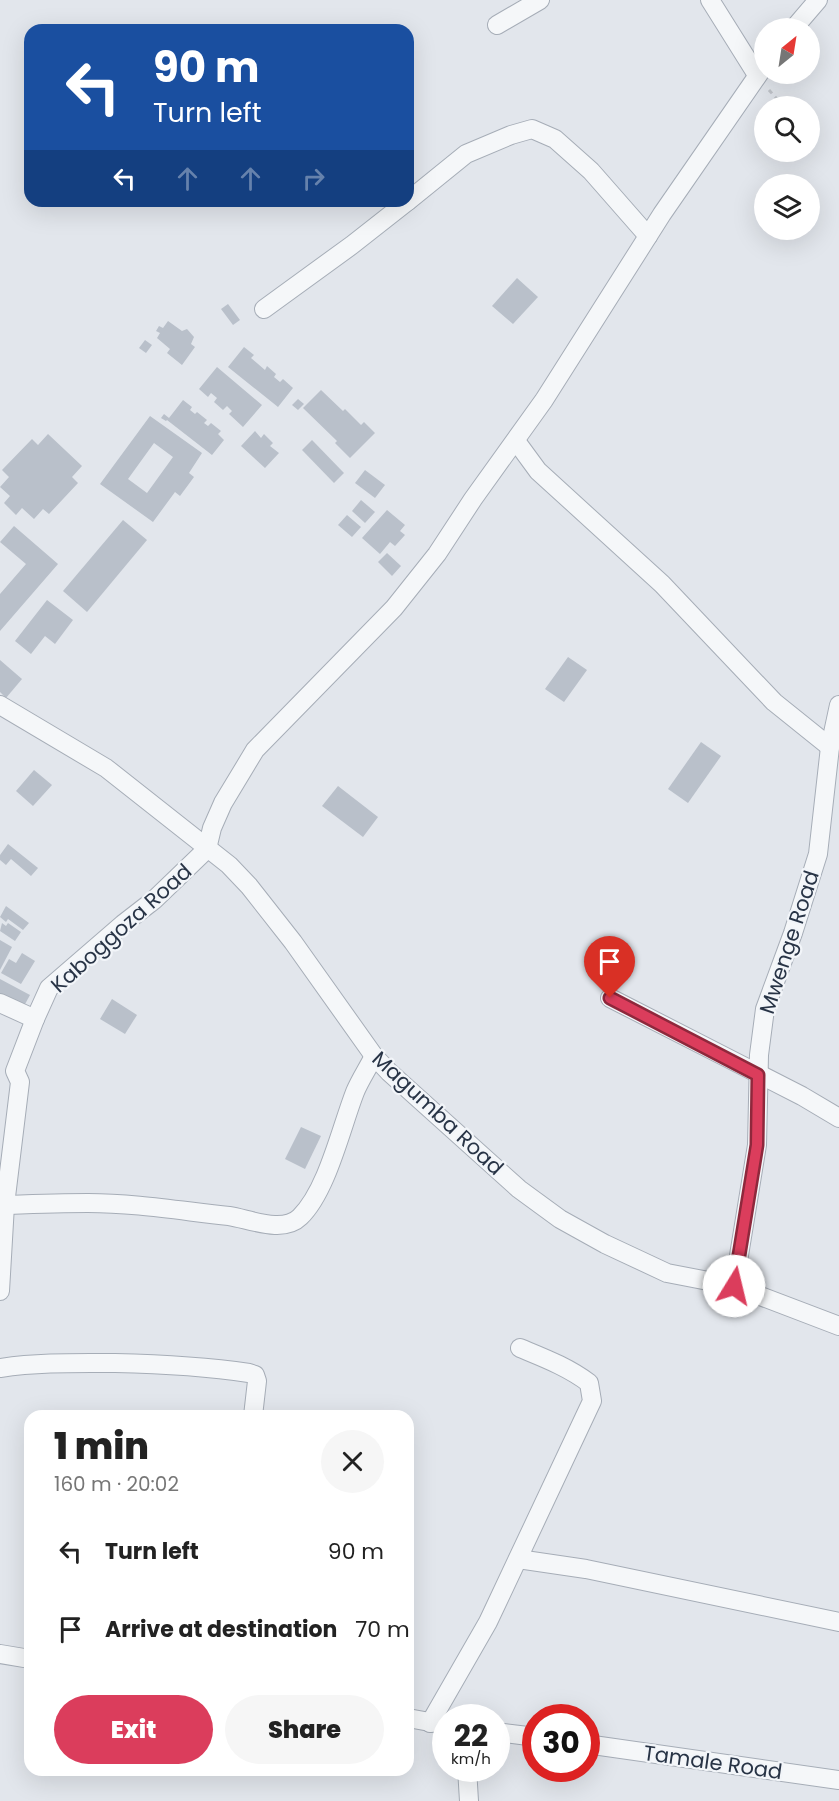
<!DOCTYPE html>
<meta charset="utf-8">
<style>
:root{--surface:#fff;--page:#f6f6f6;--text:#222;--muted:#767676;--accent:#db3d5c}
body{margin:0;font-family:Poppins,sans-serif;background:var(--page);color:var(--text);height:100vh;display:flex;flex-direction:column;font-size:22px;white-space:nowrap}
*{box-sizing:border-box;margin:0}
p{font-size:20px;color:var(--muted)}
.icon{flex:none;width:33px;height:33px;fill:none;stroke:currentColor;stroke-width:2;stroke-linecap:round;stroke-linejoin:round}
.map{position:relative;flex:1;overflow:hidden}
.details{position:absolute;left:24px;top:1410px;width:390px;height:366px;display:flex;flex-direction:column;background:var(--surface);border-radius:18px;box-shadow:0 6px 24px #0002}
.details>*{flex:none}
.banner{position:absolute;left:24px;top:24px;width:390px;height:183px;border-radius:18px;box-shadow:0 6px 24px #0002;background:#1a4fa0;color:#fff;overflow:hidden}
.needle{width:39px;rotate:30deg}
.tools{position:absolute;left:754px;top:18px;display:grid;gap:12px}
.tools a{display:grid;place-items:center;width:66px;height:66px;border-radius:50%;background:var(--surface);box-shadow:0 6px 24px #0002;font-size:30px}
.speed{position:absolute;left:432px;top:1704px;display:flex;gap:12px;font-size:30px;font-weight:700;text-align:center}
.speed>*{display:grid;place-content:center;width:78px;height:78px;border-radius:50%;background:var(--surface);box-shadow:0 6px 24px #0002;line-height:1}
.speed small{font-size:15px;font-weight:400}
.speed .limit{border:9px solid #d22;background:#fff;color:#111}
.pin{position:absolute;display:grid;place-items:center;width:51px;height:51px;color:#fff;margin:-62px -26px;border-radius:50% 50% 50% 0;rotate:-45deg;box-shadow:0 0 6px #0007}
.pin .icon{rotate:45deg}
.me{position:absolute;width:66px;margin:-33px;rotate:9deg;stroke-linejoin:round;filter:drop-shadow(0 0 4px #0008)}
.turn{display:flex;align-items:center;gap:21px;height:126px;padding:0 30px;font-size:27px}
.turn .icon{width:78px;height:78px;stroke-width:2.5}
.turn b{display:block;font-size:42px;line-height:51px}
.lanes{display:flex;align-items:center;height:57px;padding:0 30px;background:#0003;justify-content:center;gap:30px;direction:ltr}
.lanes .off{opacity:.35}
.round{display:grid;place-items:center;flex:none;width:63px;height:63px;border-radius:32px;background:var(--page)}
.summary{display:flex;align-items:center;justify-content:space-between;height:102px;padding:0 30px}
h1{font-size:36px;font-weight:800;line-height:45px}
.action{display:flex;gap:12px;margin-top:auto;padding:12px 30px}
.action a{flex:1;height:69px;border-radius:36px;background:var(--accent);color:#fff;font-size:24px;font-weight:800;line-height:69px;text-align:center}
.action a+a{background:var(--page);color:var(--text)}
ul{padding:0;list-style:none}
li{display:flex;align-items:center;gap:18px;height:78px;padding:0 30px}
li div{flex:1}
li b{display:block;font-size:22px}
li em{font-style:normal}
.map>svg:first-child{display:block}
.building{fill:#b9c0ca;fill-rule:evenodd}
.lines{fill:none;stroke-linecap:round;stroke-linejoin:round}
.minor-casing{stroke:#a6adb7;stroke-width:20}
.path{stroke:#c0c4ca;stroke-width:3;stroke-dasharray:4.5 4.5;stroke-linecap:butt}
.minor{stroke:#f5f7f9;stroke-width:18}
.route-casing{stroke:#8e283c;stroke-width:15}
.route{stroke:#db3d5c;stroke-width:10}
.labels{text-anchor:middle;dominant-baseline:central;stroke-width:4.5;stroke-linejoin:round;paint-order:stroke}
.street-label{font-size:21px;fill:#283446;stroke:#f2f5f9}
</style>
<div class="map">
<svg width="839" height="1801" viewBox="0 0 839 1801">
<rect width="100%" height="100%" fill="#e2e6ec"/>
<g class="building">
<polygon points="517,278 538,297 513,324 492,306"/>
<polygon points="228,304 240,320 233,325 221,309"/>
<polygon points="168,321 182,331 187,329 194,337 191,344 195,347 182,365 167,353 170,349 157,338 160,333 156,331 159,326 163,328"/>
<polygon points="145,340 152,345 146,353 139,348"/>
<polygon points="244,347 254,355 251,358 265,370 267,366 276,374 274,377 280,382 283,379 293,388 278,407 228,367"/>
<polygon points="217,367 262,405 243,427 229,414 232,411 227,406 223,410 214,402 217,398 211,393 208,397 199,389"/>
<polygon points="321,390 343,411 345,409 361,425 364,422 375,433 350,458 335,443 337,441 303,408"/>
<polygon points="298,399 304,404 298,410 292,405"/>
<polygon points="183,400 192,407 190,410 195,414 197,412 207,420 204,423 208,426 211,423 221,431 218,434 224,440 212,455 167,420 166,421 161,418 164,414 169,418"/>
<path d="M150 416 202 453 189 473 194 477 180 496 175 492 153 522 100 484ZM154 443 173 457 147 493 128 479Z"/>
<polygon points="255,431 261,438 264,434 273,443 270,446 279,453 265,468 241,446"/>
<polygon points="48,434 82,466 72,477 78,483 49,514 43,509 34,519 22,508 16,515 4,503 10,496 0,487 9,477 2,470 32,439 38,445"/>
<polygon points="312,440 344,473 334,483 302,450"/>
<polygon points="365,470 385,485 375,498 355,483"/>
<polygon points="361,500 375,512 365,523 352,511"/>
<polygon points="387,510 405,525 400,531 405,535 395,546 390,542 380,554 362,538"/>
<polygon points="347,515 361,527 352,537 338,525"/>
<polygon points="123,520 147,540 87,612 63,591"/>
<polygon points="14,526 58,564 0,631 0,594 26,564 0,542"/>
<polygon points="387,553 401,566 392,576 378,562"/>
<polygon points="47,600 73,620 55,644 45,636 31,654 15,641"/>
<polygon points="568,657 587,670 564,702 545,689"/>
<polygon points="0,660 22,679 6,698 0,692"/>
<polygon points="701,742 721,756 688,803 668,789"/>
<polygon points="34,770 52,785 33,806 16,791"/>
<polygon points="338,786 378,817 363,837 322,806"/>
<polygon points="8,844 38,868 31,876 11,859 6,865 0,860 0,855"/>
<polygon points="6,906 29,923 23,930 8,919 6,922 0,917"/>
<polygon points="2,923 6,926 8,923 21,932 15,941 0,931"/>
<polygon points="0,940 12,947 0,970"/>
<polygon points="22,953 35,961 21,984 1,973 9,959 16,963"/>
<polygon points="0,979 30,995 24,1006 0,993"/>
<polygon points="112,999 137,1015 125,1034 100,1019"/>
<polygon points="301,1127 321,1136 305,1169 285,1159"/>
</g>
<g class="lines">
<g class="minor-casing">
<g id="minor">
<polyline points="710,0 757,75"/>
<polyline points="497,25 540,0"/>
<polyline points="794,28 818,0"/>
<polyline points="408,201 466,154 511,135 532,129 555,139 591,171 648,236"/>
<polyline points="264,309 352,245 408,201"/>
<polyline points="516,441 538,471 662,584 774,702 830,747"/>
<polyline points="0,705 106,768 229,865 249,886 293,942 374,1056 389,1072 519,1189 560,1219 605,1244 667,1273 734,1286 839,1326"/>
<polyline points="610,998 802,1096 839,1118"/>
<polyline points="0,1003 35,1019"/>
<path d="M5 1205C33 1204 60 1203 88 1203 135 1203 182 1211 229 1216 249 1219 283 1234 300 1217 327 1191 341 1128 355 1092 360 1080 368 1068 374 1056"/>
<polyline points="734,1286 757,1145 759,1055 765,1009 793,933 818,854 830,747 839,705"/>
<polyline points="0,1291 5,1205 20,1082 15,1071 35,1019 49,988 123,924 154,900 207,849 212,828 223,803 255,750 394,608 437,554 473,499 544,400 662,214 765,65"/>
<path d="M0 1368C39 1362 76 1363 115 1363 162 1364 203 1366 249 1373L255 1375 257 1381 253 1416"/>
<polyline points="518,1559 586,1569 839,1622"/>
<polyline points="0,1654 30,1659"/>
<polyline points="408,1718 446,1725"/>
<path d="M430 1723 488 1622 592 1401 589 1383C568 1367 544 1358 520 1348"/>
<polyline points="496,1732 536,1737"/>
<polyline points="586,1744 839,1780"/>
<polyline points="467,1768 469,1801"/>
</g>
</g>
<polyline class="path" points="769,90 783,106"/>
<use href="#minor" class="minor"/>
</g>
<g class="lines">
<g class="route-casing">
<polyline id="route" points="610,998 758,1075 757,1145 734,1286"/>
</g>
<use href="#route" class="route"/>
</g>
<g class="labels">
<g class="street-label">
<text transform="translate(121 928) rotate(-42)">Kaboggoza Road</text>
<text transform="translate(789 942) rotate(-72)">Mwenge Road</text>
<text transform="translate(438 1113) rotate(43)">Magumba Road</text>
<text transform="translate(713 1762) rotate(8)">Tamale Road</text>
</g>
</g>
</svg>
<div class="tools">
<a><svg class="needle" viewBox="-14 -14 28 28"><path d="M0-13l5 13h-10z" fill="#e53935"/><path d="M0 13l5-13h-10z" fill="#767676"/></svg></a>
<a><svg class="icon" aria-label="search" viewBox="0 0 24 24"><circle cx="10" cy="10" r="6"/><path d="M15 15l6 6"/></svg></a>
<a><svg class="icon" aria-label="layers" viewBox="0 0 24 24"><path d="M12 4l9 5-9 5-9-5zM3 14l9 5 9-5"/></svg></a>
</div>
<div class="speed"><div>22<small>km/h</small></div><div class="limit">30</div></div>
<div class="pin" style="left:610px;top:998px;background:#d93025"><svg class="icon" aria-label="arrive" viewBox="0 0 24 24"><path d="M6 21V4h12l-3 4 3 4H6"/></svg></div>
<svg class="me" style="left:734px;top:1286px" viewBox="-20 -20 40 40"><circle r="19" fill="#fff"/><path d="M0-13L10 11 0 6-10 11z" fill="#db3d5c"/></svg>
<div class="banner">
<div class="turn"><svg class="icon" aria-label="left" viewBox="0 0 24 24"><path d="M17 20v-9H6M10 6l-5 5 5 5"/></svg><div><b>90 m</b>Turn left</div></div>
<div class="lanes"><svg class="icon" aria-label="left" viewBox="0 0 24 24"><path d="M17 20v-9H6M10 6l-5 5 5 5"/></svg><svg class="icon off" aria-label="ahead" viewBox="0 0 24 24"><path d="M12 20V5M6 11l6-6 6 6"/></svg><svg class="icon off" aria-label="ahead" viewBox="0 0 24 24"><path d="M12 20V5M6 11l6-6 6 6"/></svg><svg class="icon off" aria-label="right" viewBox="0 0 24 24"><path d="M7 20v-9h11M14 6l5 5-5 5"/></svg></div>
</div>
<section class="details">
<div class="summary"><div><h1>1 min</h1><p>160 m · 20:02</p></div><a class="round"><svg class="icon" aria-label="close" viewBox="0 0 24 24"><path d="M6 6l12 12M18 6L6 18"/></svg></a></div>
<ul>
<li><svg class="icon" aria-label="left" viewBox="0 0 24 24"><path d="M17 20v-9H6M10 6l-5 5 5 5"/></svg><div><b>Turn left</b></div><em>90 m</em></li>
<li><svg class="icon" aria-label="arrive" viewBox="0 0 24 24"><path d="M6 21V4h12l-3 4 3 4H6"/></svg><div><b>Arrive at destination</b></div><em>70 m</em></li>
</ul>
<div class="action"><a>Exit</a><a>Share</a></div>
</section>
</div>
